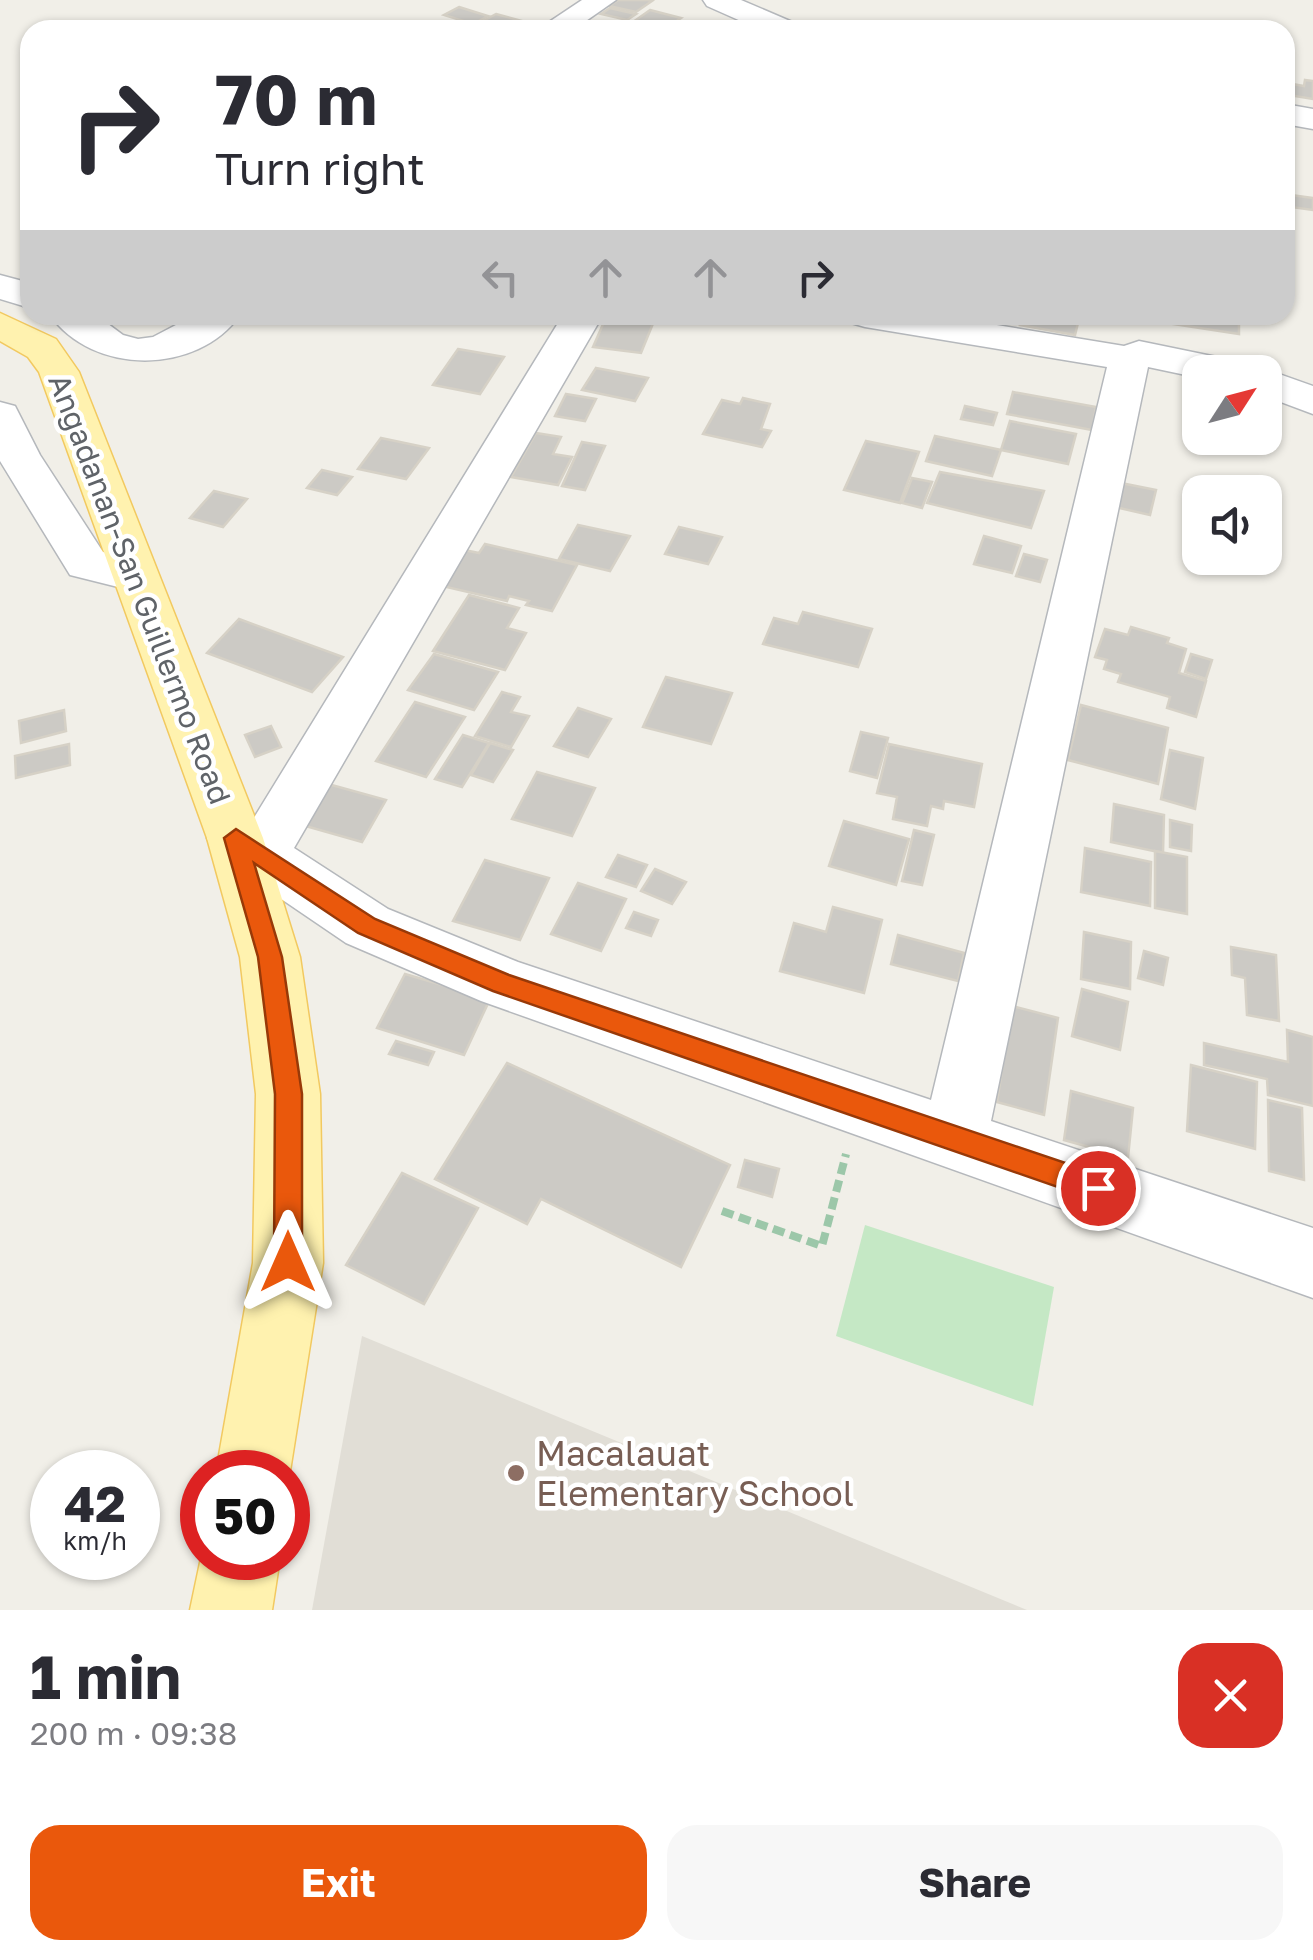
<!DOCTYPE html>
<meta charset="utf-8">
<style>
:root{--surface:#fff;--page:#f7f7f7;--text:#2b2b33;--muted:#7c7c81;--accent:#ea580c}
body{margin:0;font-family:"Golos Text",sans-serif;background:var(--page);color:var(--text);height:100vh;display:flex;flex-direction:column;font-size:38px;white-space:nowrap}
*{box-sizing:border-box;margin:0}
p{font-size:32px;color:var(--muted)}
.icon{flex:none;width:55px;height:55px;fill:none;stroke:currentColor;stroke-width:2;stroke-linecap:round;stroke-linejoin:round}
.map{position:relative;height:1610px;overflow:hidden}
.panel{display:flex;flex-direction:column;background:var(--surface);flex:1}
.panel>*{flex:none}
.top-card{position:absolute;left:20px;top:20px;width:1275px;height:305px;border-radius:30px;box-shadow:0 2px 8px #0004;background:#fff;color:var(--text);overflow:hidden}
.needle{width:65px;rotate:54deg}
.controls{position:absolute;left:1182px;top:355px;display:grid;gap:20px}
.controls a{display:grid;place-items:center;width:100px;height:100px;border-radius:20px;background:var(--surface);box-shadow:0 2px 8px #0004;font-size:50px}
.speed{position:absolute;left:30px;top:1450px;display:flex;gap:20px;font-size:50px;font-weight:700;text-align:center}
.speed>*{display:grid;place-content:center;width:130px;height:130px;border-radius:50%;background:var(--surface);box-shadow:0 2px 8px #0004;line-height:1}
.speed small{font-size:25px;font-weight:400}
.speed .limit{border:15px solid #d22;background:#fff;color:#111}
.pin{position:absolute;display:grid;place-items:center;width:85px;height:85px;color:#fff;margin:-42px;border:5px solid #fff;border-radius:50%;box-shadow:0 2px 10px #0007}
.me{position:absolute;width:110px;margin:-55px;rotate:0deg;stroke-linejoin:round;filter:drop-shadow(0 0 8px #0008)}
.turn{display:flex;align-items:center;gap:35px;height:210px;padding:0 30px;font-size:45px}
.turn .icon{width:130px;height:130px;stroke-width:2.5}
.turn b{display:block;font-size:70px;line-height:85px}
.lanes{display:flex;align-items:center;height:95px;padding:0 30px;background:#0003;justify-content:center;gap:50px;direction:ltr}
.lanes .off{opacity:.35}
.round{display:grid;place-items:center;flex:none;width:105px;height:105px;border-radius:30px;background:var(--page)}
.head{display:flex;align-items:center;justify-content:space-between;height:170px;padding:0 30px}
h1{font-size:60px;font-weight:700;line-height:75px}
.primary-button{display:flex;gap:20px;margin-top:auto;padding:20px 30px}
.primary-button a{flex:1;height:115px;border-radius:30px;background:var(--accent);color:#fff;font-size:40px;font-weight:700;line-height:115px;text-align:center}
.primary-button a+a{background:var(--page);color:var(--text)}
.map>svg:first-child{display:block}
.education{fill:#e1ded6}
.green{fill:#c5e8c5}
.building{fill:#cccac5;stroke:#d6d1c6;stroke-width:2.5}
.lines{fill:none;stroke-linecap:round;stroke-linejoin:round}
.minor-casing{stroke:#b5b8bc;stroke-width:3}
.major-casing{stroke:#f2c960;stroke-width:3}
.path{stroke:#9cc7a9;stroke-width:8;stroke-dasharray:12 6;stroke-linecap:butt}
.minor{fill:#fff;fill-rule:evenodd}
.major{fill:#fff2af;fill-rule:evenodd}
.route{fill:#ea580c;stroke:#983908;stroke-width:2.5}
.education-dot{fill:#8d6e63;stroke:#fff;stroke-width:4}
.labels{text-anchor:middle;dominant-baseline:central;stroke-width:9;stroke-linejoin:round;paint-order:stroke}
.street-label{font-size:30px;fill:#5f6368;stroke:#fff}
.near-education-label{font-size:35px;fill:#785e54;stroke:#fff;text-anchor:start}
</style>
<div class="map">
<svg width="1313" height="1610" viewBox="0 0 1313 1610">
<rect width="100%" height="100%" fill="#f1efe8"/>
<polygon class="education" points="362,1336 1027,1610 312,1610"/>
<polygon class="green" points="865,1225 1054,1287 1033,1406 836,1336"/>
<g class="building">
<polygon points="618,0 647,0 652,1 636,12 609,6"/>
<polygon points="459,7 488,16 473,24 444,15"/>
<polygon points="610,8 636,14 627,20 601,14"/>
<polygon points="650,10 681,18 663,30 623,29"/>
<polygon points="496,14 533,24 524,30 476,25"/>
<polygon points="1305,80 1313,81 1313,99 1289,95 1292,84 1304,86"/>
<polygon points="1291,195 1313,198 1313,210 1291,207"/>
<polygon points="607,315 654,321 641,353 593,347"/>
<polygon points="1023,315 1080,315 1075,335 1020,325"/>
<polygon points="1161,315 1239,315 1239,334 1160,322"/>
<polygon points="458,349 504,357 480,394 433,385"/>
<polygon points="596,368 648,378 635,401 582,390"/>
<polygon points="1013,392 1096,407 1092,430 1007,414"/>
<polygon points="566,394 596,399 585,421 555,416"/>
<polygon points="743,398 770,404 761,429 771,431 762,447 703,434 722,400 740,404"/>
<polygon points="965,406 997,413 993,425 961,419"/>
<polygon points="1010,421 1076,434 1068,464 1001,450"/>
<polygon points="536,433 561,437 553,454 572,457 558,485 511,477"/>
<polygon points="935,436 1001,450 992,476 926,461"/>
<polygon points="381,438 429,448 406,479 358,469"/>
<polygon points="866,441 919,452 900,503 844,490"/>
<polygon points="582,442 605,446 585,490 562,486"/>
<polygon points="322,470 352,477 337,495 307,488"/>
<polygon points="940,472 1044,491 1031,528 927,503"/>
<polygon points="912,478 932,482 922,508 902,503"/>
<polygon points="1121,483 1156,490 1150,515 1115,507"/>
<polygon points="214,491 247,499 223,527 190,518"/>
<polygon points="578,525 630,536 610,571 559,559"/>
<polygon points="679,527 722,537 708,564 665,554"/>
<polygon points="984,536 1021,546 1012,573 974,564"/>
<polygon points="485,544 577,565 552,611 526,605 529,601 509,596 507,601 442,586 464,550 479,553"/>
<polygon points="1024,554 1047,560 1040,582 1016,576"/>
<polygon points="469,595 519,608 507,628 526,633 505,670 433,651"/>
<polygon points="803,612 872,629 858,667 763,644 774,618 798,624"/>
<polygon points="239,619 343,657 312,692 207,653"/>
<polygon points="1131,627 1169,638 1167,643 1186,649 1179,673 1206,681 1196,717 1167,708 1170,697 1118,682 1121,674 1104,669 1107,660 1095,657 1105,629 1128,635"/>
<polygon points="434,654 498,672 474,710 408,690"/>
<polygon points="1191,654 1212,660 1206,679 1185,672"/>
<polygon points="666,677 732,693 711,744 643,727"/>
<polygon points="502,692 520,697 511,712 529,716 511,747 475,736"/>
<polygon points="415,702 465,717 426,777 376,761"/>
<polygon points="1081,705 1168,728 1158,784 1068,760"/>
<polygon points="578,708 611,719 588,757 554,746"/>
<polygon points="64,710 66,731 21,743 19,721"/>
<polygon points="271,726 281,747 255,757 245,735"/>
<polygon points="861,732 888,738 877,778 850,771"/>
<polygon points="463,735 489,743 462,787 435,779"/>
<polygon points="490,743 513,750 493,782 471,775"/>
<polygon points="69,744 70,765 16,778 15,756"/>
<polygon points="889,744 982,764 974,807 944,801 943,809 931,806 927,826 893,819 897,797 877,793"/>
<polygon points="1170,750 1203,758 1195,809 1161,799"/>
<polygon points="537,772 595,788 572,836 512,819"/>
<polygon points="328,784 386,800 362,842 302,825"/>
<polygon points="1114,804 1164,815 1163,853 1111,842"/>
<polygon points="1170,820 1192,825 1191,851 1170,847"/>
<polygon points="844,821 909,839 896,885 829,866"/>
<polygon points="914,830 934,835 922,885 902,881"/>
<polygon points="1085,848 1151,862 1150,906 1081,892"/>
<polygon points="1155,851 1187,857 1187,914 1155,908"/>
<polygon points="618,855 647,865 636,887 606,877"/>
<polygon points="485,860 549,878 520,940 453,921"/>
<polygon points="655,869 686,882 672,904 641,891"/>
<polygon points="578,883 626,899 601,951 551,934"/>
<polygon points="833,907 882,920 864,993 780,971 794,923 826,932"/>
<polygon points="634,912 658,920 651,936 626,928"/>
<polygon points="1084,932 1131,942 1130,989 1081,979"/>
<polygon points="898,935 964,953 958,981 891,964"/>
<polygon points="1231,947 1276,955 1279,1021 1247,1015 1245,978 1232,975"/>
<polygon points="1144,951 1168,958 1163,985 1138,978"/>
<polygon points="405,974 490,999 464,1055 377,1028"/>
<polygon points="1082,989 1128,1002 1120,1050 1072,1036"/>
<polygon points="1012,1006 1058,1018 1044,1115 997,1102"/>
<polygon points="1287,1030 1313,1037 1313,1106 1268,1095 1267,1079 1204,1065 1204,1043 1288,1062"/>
<polygon points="396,1041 434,1052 428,1065 389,1054"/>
<polygon points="507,1063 730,1165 681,1267 541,1199 527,1224 435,1179"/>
<polygon points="1191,1065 1257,1082 1255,1149 1187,1131"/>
<polygon points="1071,1091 1133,1108 1128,1158 1064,1140"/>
<polygon points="1268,1100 1302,1108 1304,1180 1269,1171"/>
<polygon points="745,1160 779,1169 772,1197 738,1187"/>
<polygon points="402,1173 478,1208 424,1304 346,1265"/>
</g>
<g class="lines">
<g class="minor-casing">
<g id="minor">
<polygon points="582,0 616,0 573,30 537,30"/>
<polygon points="703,0 741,0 797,24 801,30 761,30 707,6"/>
<polygon points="1285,104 1313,109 1313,129 1285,124"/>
<polygon points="0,275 30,283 30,308 0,299"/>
<path d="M50 315H96L123 335 138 339 153 337 195 315H240C197 376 92 375 50 315Z"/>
<polygon points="563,315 603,315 294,848 388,909 518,962 931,1100 1107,367 865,327 851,323 845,315 936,315 1124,346 1139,341 1246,363 1252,372 1265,369 1313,386 1313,414 1265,396 1265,372 1200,372 1200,378 1148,367 991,1121 1313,1228 1313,1298 481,1001 346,943 215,854 207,838 215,822 235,816 252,821"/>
<polygon points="0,402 15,406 40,455 103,552 151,564 158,575 151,586 134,591 70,575 0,461"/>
</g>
</g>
<g class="major-casing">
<g id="major">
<polygon points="0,313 56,339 79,372 263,838 300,957 320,1094 323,1263 288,1484 288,1472 216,1472 253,1263 256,1094 240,957 207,838 39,372 28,357 0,341"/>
<polygon points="202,1553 202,1558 280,1558 272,1610 190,1610"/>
</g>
</g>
<polyline class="path" points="722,1211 822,1246 846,1154"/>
<use href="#minor" class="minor"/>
<use href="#major" class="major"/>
</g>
<polygon class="route" points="236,829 375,919 509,975 1098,1174 1108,1178 1112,1188 1108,1197 1098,1201 493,991 358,933 254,863 282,957 302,1094 302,1262 298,1273 288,1277 278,1273 274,1262 275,1094 258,957 224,838"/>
<circle class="education-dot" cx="516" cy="1473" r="10"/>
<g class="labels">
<g class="street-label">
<text transform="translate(140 589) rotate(69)">Angadanan-San Guillermo Road</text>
</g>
<g class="near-education-label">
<text x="536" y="1453">Macalauat<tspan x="536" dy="40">Elementary School</tspan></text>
</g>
</g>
</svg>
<div class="controls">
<a><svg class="needle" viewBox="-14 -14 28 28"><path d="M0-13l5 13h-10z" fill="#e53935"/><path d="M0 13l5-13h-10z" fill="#7c7c81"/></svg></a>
<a><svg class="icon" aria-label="sound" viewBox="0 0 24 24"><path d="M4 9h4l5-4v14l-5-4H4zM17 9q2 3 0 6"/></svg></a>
</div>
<div class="speed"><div>42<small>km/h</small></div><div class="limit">50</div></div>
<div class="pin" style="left:1098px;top:1188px;background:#d93025"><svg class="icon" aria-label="arrive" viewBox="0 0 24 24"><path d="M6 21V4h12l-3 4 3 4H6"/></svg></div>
<svg class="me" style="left:288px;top:1262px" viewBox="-20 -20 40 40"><path d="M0-17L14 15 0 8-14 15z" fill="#ea580c" stroke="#fff" stroke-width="4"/></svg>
<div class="top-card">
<div class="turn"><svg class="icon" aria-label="right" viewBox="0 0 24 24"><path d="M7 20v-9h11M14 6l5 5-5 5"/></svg><div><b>70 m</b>Turn right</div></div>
<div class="lanes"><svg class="icon off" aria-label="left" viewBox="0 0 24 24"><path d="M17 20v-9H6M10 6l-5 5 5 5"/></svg><svg class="icon off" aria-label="ahead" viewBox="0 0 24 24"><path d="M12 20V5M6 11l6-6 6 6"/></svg><svg class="icon off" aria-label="ahead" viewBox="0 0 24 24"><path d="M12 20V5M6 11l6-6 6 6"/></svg><svg class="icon" aria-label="right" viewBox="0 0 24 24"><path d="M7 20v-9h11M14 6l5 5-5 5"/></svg></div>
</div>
</div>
<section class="panel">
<div class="head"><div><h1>1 min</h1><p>200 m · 09:38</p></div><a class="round" style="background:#d93025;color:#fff"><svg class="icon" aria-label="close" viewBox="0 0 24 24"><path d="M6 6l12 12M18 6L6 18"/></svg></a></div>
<div class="primary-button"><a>Exit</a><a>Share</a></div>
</section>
